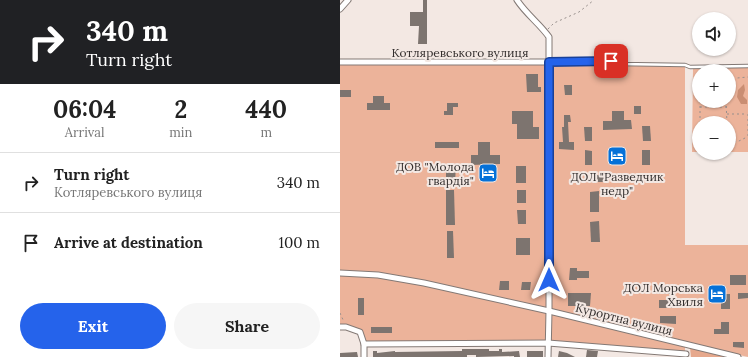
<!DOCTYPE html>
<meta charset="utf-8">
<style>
:root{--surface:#fff;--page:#f6f6f6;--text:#222;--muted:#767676;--line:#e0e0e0;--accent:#2563eb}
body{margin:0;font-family:Lora,serif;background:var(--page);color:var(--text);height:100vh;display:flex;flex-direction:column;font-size:15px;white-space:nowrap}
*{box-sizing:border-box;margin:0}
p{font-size:13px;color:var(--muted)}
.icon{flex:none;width:22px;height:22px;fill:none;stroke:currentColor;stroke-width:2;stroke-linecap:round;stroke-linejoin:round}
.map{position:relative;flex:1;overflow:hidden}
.details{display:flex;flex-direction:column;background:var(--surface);width:340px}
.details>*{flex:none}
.banner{background:#202124;color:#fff;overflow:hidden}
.fabs{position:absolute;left:352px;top:12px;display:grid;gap:8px}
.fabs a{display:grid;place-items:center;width:44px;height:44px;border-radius:50%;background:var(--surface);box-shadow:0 1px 3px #0004;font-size:20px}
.pin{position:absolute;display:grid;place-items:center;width:34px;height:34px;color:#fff;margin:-17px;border-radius:8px;box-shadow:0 2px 6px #0006}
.me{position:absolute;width:44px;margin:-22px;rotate:0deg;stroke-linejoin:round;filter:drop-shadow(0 0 3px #0008)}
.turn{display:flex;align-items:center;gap:14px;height:84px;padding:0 20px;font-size:18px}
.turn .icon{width:52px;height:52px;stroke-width:2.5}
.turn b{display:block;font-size:28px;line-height:34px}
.eta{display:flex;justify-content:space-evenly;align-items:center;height:68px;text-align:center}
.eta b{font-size:24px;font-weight:800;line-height:28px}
.action{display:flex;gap:8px;margin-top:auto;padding:8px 20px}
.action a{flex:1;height:46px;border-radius:24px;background:var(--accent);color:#fff;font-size:16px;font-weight:800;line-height:46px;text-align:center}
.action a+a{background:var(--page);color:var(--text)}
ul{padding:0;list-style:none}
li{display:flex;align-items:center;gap:12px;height:60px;padding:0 20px;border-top:1px solid var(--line)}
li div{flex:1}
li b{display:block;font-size:15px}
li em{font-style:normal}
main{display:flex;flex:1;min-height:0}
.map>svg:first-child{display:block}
.green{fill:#ecb39a;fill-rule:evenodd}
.forest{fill:#e6a88c}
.water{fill:#ca8e73}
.building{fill:#7d746f}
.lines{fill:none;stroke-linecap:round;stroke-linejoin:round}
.service-casing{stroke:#837975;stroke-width:4.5}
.minor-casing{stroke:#837975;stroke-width:7}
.path{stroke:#978f8c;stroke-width:1;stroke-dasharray:2 3;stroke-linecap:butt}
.service{stroke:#fff;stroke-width:2.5}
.minor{stroke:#fff;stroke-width:5}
.route-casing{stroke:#184099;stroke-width:10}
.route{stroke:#2563eb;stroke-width:7}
.labels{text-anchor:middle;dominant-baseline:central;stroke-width:4;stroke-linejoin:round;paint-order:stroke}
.street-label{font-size:12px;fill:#342f2e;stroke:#f3e8e3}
.poi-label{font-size:12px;fill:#342f2e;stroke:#f3e8e3;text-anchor:end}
</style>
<main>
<section class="details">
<div class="banner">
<div class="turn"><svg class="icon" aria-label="right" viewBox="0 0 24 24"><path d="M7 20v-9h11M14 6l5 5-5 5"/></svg><div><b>340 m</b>Turn right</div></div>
</div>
<div class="eta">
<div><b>06:04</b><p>Arrival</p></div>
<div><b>2</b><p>min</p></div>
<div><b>440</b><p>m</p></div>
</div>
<ul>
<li><svg class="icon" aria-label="right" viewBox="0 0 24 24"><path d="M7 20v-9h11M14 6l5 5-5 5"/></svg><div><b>Turn right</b><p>Котляревського вулиця</p></div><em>340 m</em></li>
<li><svg class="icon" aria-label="arrive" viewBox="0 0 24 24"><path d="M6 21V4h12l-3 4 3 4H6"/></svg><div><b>Arrive at destination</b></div><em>100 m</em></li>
</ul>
<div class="action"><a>Exit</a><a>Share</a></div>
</section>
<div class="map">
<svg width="408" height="357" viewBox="0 0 408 357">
<rect width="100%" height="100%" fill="#f3e8e3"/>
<g class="green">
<polygon points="0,62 209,62 345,66 345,245 408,245 408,357 272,325 345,344 345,353 208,342 24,344 20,331 0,327"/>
<path d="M353 68H408V152H389V123H359V152H352ZM359 71H389V101H359Z"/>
</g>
<polygon class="forest" points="350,348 388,357 351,357"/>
<polygon class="water" points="404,84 405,90 403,96 407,100 407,104 401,104 397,97 398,90"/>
<g class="building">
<polygon points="83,0 87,0 87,44 78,44 79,26 70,26 70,12 83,12"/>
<polygon points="186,74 198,74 198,87 201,87 201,92 187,92"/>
<polygon points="224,85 232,85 232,95 225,95"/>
<rect x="0" y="90" width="11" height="7"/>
<polygon points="33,96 44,96 44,103 50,103 50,110 27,110 27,103 33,103"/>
<polygon points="107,103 118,103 118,107 113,107 113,115 104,115 104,111 107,111"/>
<rect x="294" y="106" width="7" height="8"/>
<polygon points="172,111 193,111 193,127 199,127 199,139 177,139 177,124 172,124"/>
<polygon points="272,111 284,111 284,120 291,120 292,129 263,130 263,121 272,121"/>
<polygon points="224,115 230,115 231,122 228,122 229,142 234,142 234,150 219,149 219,142 223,142 222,127 224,127"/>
<polygon points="302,126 310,126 311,141 303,141"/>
<polygon points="244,127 252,127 252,141 245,141"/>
<rect x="95" y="142" width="24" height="6"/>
<polygon points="138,142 150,142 150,155 160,155 160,164 131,165 131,155 138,155"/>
<polygon points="245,150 252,151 252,165 245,165"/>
<rect x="302" y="150" width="8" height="15"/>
<polygon points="106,164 116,164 115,183 106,183"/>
<rect x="176" y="166" width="10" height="17"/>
<rect x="252" y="175" width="13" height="7"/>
<polygon points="290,175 304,175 304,181 290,182"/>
<polygon points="106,190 114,190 115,225 106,225"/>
<rect x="177" y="190" width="9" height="13"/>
<polygon points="259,191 259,212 250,212 250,192"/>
<polygon points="177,210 186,210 186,224 178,224"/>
<polygon points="259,221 260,242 251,242 250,222"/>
<polygon points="107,231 113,231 114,258 107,258"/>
<rect x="176" y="238" width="14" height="17"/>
<polygon points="230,268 237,268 237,271 249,271 249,278 237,278 237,280 229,280"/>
<rect x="390" y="275" width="16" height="10"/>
<polygon points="160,281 169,281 169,290 159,290"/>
<polygon points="182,282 191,282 190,290 181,290"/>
<polygon points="313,287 332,288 331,294 313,293"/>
<polygon points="228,293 251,293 250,306 228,306"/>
<polygon points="398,293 408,293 408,298 398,299"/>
<rect x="381" y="294" width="9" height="15"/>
<rect x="18" y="298" width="6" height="17"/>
<rect x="319" y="300" width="13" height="8"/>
<polygon points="320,316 336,316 336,324 320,323"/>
<polygon points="381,322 389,322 389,334 374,334 374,329 381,329"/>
<rect x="31" y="327" width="21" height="6"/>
<polygon points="393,342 404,342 404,348 393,347"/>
<polygon points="122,349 149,349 149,351 159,351 159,349 162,349 162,352 179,351 180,357 174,357 174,356 136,357 136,355 127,355 127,357 33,357 33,351 37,351 37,353 55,351 55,352 122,351"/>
<polygon points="247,350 258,351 257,357 246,357"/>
<rect x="187" y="351" width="16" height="6"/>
<polygon points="219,351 227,353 235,357 218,357"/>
<polygon points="17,352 18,357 0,357 0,353"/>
</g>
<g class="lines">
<g class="service-casing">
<polyline id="service" points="209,62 271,61 280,64 345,65 350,67 408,66"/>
</g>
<g class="minor-casing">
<g id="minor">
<path d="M177 0C186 14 200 24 209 37V311L208 357"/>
<polyline points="0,9 8,0"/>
<polyline points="0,62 209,62"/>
<polyline points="0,273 38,275 84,283 209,311 398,357"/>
<polyline points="0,327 6,327 20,332 24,344 24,357"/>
<polyline points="24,344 208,343 346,354"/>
</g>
</g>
<g class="path">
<polyline points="208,29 214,23 239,12 254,0"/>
<polyline points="389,83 397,78 408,77"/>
<polyline points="360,101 360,123"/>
<polyline points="386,101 387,123"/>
<polyline points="360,107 387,107"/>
<polyline points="387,114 407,114"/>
<polyline points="408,114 408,136"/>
<polyline points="389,143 399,141 407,137"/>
<polyline points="0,313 4,322"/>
</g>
<use href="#service" class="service"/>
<use href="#minor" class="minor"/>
</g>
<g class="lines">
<g class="route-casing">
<polyline id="route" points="209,280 209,62 271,61"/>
</g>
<use href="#route" class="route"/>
</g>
<defs>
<g id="hotel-square" transform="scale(1)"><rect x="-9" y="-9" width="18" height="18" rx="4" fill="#0571d8" stroke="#f3e8e3"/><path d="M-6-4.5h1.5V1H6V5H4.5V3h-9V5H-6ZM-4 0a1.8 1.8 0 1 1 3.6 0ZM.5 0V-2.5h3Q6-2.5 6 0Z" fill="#fff"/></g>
</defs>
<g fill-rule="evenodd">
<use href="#hotel-square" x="277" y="156"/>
<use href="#hotel-square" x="148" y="173"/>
<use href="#hotel-square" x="377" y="294"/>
</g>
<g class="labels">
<g class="street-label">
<text x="120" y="52">Котляревського вулиця</text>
<text transform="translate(284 319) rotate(14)">Курортна вулиця</text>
</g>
<g class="poi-label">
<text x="134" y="166">ДОВ "Молода<tspan x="134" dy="14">гвардія"</tspan></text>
<text x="277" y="176" text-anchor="middle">ДОЛ "Разведчик<tspan x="277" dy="14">недр"</tspan></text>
<text x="363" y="287">ДОЛ Морська<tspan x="363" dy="14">Хвиля</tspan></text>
</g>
</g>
</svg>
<div class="fabs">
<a><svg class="icon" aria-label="sound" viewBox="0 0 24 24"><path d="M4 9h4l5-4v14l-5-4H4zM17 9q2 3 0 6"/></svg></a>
<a>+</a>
<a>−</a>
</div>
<div class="pin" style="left:271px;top:61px;background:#d93025"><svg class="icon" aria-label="arrive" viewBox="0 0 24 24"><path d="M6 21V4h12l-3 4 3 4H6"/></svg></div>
<svg class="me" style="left:209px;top:280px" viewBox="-20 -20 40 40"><path d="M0-17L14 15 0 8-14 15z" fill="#2563eb" stroke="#fff" stroke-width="4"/></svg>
</div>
</main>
